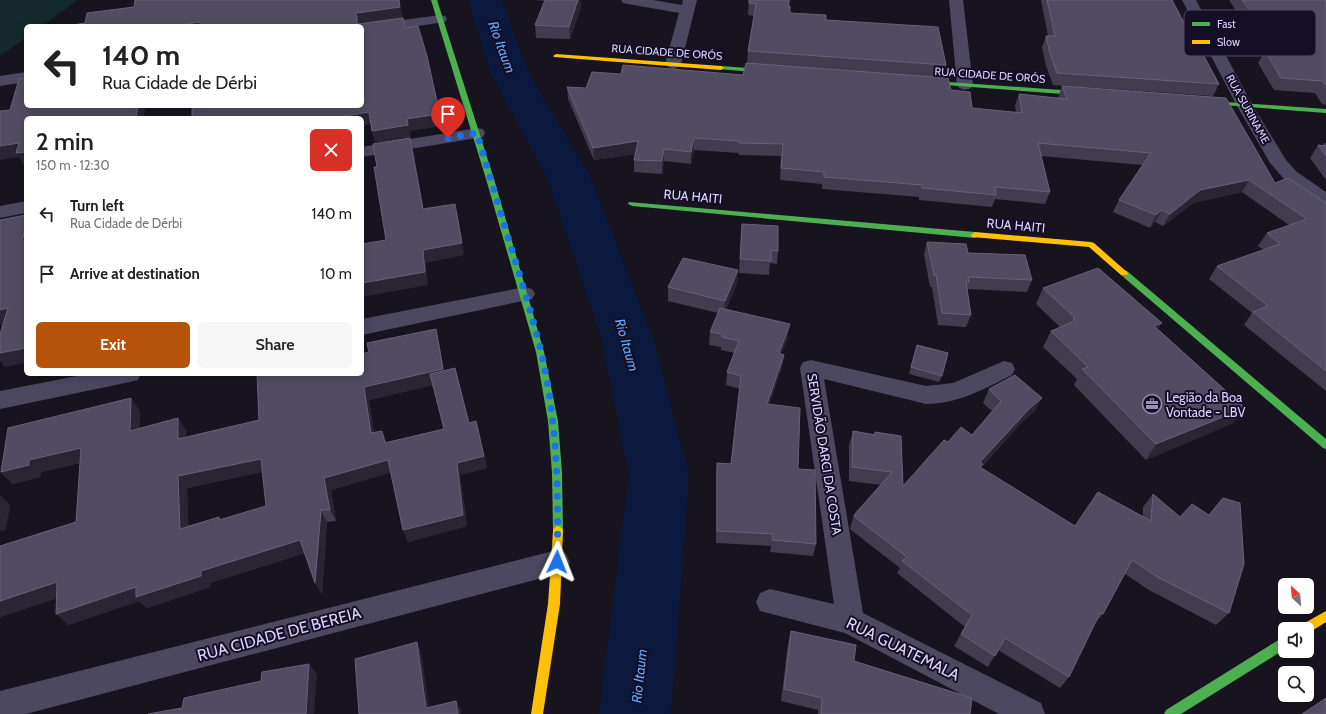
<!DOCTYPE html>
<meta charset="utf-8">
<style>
:root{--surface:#fff;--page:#f6f6f6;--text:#222;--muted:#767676;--accent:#b45309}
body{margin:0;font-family:Cabin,sans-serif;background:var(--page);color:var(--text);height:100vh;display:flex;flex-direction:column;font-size:15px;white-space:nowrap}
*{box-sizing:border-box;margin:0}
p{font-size:13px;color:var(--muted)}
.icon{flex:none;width:22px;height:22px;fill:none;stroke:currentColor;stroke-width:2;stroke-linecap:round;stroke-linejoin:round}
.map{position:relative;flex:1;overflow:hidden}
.drawer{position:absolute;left:24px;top:116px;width:340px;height:260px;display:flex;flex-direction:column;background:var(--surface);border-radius:6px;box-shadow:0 2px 10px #0003}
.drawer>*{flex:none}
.top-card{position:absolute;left:24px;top:24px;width:340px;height:84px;border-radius:6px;box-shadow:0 2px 10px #0003;background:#fff;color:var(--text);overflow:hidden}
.needle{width:26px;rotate:334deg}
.tools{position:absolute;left:1278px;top:578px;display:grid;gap:8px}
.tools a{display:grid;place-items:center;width:36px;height:36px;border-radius:6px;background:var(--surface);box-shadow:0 2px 10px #0003;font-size:20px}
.pin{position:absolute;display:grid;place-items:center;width:34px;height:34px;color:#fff;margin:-41px -17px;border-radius:50% 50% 50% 0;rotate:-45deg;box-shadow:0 0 4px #0007}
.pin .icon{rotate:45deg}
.me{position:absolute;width:44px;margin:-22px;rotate:2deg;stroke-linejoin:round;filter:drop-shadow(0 0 3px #0008)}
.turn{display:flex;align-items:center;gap:14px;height:84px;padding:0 12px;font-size:18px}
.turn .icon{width:52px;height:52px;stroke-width:2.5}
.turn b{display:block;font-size:28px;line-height:34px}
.round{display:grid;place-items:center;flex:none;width:42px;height:42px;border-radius:6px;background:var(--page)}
.headline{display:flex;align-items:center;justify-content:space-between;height:68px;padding:0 12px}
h1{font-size:24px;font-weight:600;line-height:30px}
.primary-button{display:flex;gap:8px;margin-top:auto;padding:8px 12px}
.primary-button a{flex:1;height:46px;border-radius:6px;background:var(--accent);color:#fff;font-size:16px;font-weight:600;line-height:46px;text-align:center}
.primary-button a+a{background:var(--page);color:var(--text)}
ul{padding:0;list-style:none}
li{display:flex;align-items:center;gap:12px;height:60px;padding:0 12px}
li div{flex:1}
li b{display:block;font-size:15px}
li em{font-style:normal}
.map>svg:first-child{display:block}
.green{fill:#13292c}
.water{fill:#0c193e}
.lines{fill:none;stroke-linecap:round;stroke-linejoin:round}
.river{fill:#0c193e;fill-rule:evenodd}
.street{fill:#4c4860;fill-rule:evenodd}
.fast{fill:#4caf50;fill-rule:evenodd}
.slow{fill:#ffc107;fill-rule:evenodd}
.wall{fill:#413c4e;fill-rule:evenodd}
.shaded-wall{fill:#292533}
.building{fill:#514c61;stroke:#67617a;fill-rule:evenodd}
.route{stroke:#1a73e8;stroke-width:7;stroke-dasharray:0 12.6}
.labels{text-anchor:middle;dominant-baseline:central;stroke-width:4;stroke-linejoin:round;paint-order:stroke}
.far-street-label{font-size:11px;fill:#dbd2fe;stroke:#140f24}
.street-label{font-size:13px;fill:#dbd2fe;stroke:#140f24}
.poi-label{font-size:13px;fill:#dbd2fe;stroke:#140f24;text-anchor:start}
.water-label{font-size:14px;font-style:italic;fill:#62a7fc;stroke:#140f24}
.near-street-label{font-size:16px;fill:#dbd2fe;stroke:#140f24}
.key{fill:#140f24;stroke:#504a65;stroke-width:1}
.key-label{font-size:11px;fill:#dbd2fe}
</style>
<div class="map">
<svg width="1326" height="714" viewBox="0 0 1326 714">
<rect width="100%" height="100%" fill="#17141f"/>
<polygon class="green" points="0,0 78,0 42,26 26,26 26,38 0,56"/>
<polygon class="water" points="476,0 491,0 510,74"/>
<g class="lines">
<polygon class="river" points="468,0 502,0 529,74 591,178 654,341 689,476 671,714 599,714 629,476 602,341 547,178 491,74"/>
<g class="street">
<polygon points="621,0 653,0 682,5 683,0 697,0 681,64 678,67 673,69 668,67 665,64 679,13 628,4 623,3"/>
<polygon points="949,0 963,0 973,85 971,88 965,90 959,88 957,85"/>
<polygon points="1182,0 1196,0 1253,106 1286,160 1297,172 1326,192 1326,207 1319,205 1285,180 1270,163 1237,106"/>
<polygon points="440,15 445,16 447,19 445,22 362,34 362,26 360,26"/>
<polygon points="26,72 26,82 0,86 0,76"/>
<polygon points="477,128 483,129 485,133 483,137 362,157 362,147"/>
<polygon points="26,201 26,213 0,218 0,206"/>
<polygon points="525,287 532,289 535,294 532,299 362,335 362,319"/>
<path d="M811 360 926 386 953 383 1004 361 1012 363 1015 369 1012 375C984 389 958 404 926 404L824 379 863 613 1041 703 1045 714H999L845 633 760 611 756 602 760 593 770 589 834 604 800 368 803 362Z"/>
<polygon points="87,374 141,374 138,380 130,382 0,409 0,391"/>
<polygon points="557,550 566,554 570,562 566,570 557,574 26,714 0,714 0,691"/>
</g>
<g class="fast">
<polygon points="431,0 437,0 494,179 544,352 558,421 562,473 563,531 562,534 558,536 554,534 553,531 552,473 548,421 536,352 486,179"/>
<polygon points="721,66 774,70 777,72 774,74 719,69 718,68"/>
<polygon points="920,80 1089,92 1092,94 1089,96 918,83 918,81"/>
<polygon points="1199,100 1326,109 1326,113 1197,103 1196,102"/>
<polygon points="629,202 975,232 979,235 975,238 632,206 628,204"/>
<polygon points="1124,270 1127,271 1326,439 1326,449 1323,448 1121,275 1120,273 1121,271"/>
<polygon points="1285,636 1285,649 1181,714 1164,714 1166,710"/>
</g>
<g class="slow">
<polygon points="556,54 721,66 724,68 721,70 554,57 553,56"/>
<polygon points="975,232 1091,242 1094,243 1128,273 1127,275 1121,275 1089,247 972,237 971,235"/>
<polygon points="558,526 562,528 563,531 560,604 543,714 531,714 548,604 553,531 554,528"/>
<polygon points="1326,611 1326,622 1307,634 1307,629 1299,629 1301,625"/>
</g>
</g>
<g class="wall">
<polygon points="535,0 580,0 581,7 570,39 536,38 535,25 545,1"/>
<polygon points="749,0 790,0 789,6 790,13 826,20 946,65 943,77 951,90 972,108 1016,113 1015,106 1019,94 1058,98 1062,86 1275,183 1326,203 1326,391 1244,325 1252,313 1209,279 1217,266 1264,250 1258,246 1267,233 1289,225 1242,192 1193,203 1163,226 1155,222 1150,228 1113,212 1119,200 1142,165 1041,156 1050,192 1045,204 995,199 992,207 919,200 919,197 822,189 822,184 780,180 781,156 738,155 739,153 694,150 691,164 664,161 662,174 634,172 634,160 635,154 594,160 568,99 567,87 586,88 621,74 743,75 747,63 748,51 754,16 748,15"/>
<polygon points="1041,0 1172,0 1180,16 1219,84 1213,96 1053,85 1046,66 1042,47 1046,36 1048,36"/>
<polygon points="1229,0 1326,0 1326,105 1322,104 1315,93 1274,90 1258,63 1264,53"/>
<polygon points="1324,143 1326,143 1326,180 1310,158 1318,145 1323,145"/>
<polygon points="742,224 778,251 777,264 770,263 769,275 739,273"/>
<polygon points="927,242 968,253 1032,280 1027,292 967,289 971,315 966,327 938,325 932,287 930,287 924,254"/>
<polygon points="737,283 726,310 788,337 781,354 784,355 782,368 769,404 798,469 816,544 813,556 770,552 771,546 716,543 716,475 717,463 731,464 740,389 726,385 727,372 734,353 721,350 721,347 709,345 710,332 718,313 668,301 668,287"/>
<polygon points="1043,288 1158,329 1245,408 1233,423 1146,460 1074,385 1077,379 1043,347 1051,331 1060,327 1036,304"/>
<path d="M439 342 444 371 469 423 476 421 487 468 460 475 467 526 408 542 403 530 391 472 331 490 336 521 327 522 322 594 315 583 305 553 210 583V587L147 608 139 601 68 625 57 598 0 617V546L76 522 80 463 41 472 40 477 13 484 1 472 140 411 139 428 178 418 186 431V437L259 420 362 374ZM433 385 444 429 387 442 374 433 369 400ZM262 472 266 506 221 520 219 517 188 526 187 488Z"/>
<polygon points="917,345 942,376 939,382 909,374"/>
<polygon points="989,389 1035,411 1022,422 981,468 1075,526 1143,516 1143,507 1153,494 1180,517 1209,515 1223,498 1229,613 1216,625 1149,590 1125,574 1103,614 1095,623 1069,677 1060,688 998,650 988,667 954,646 965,627 897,573 900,568 851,530 850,528 854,515 881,485 849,481 849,445 853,431 874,435 875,432 903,486 948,442 972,435 992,411 983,403"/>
<polygon points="791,631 854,661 970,714 818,714 818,710 781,701 788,644"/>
</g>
<g class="shaded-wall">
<polygon points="399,0 403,19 358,26 355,15 357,13"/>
<polygon points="578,0 580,0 581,7 570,39 569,27"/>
<polygon points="200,22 202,26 174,26"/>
<polygon points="427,56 440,118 441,126 410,131 411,137 375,143 372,131"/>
<polygon points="138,106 145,106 144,118 136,118"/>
<polygon points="369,112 372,124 362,126 362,118 333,118"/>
<polygon points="410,138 413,150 426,222 423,209"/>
<polygon points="694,138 694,150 691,164 691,152"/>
<polygon points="638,141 638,154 594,160 593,148"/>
<polygon points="19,143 26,152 26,165 24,165 19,157 0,160 0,146"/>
<polygon points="664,149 664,161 662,174 662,161"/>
<polygon points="1249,180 1242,192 1193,203 1163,226 1170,214 1200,190"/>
<polygon points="455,204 464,255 426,263 428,285 362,297 362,283 423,250"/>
<polygon points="1162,210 1155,222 1150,228 1156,215"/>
<polygon points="26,226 26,247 22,242"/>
<polygon points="738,270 737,283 724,314 725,301"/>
<polygon points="8,308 18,321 0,325 0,310"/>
<polygon points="1162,323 1152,339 1154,326"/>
<polygon points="790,324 788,337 777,366 779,353"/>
<polygon points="436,329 439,342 446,382 369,400 376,446 371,433 364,387"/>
<polygon points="26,348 26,363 5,367 0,361 0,353"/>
<polygon points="784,355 782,368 765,417 767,404"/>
<polygon points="131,398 140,411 139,443 130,431"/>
<polygon points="1042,398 1035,411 1022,422 974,475 980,462 1029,409"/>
<polygon points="1245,408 1233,423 1146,460 1156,444"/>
<polygon points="178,418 186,431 187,452 178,439"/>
<polygon points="476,421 487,468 460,475 467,526 408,542 403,530 457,463"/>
<polygon points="382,431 387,443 385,443"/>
<polygon points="81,448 92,460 41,472 40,477 13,484 1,472 29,460"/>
<polygon points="261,459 268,471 187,488 189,541 180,529 178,476"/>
<polygon points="388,460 393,472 331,490 336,521 330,510 324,478"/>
<polygon points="0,495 10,505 6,530 0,531"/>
<polygon points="321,510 327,522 322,594 315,583"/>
<polygon points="300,540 307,552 210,583 210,587 147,608 139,601 68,625 56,614 136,587 201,571"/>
<polygon points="57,582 69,594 0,617 0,601"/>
<polygon points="417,642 421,651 430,714 426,708"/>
<polygon points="309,664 317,674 314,714 306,714"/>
<polygon points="456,701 461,710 461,714 458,714"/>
</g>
<g class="building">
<polygon points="135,0 399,0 400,7 357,13 355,15 357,16 357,23 359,24 403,18 405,28 418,26 427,56 438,106 438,114 407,119 408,125 372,131 369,112 333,118 187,118 192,117 192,106 362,106 362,26 200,26 200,22 174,26 66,26 85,23 87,13 134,7"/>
<polygon points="545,0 578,0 569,27 535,25"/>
<polygon points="749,0 789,0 788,6 790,6 790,13 826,15 826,20 938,27 946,65 748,51 756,4 749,3"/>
<polygon points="1047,0 1172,0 1189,32 1191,32 1219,84 1057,73 1050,54 1046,36 1055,36"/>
<polygon points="1242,0 1326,0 1326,86 1322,81 1281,78 1265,51 1278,52"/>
<polygon points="746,63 948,78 951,90 970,92 972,108 1022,113 1019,94 1067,99 1062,86 1226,98 1275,183 1288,178 1326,203 1326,371 1253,312 1268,306 1217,266 1280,244 1267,233 1307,219 1249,180 1200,190 1170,214 1162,210 1156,215 1119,200 1151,153 1038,143 1050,192 995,187 996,195 922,188 922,185 824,177 824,172 781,168 783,144 739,143 739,141 694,138 691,152 664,149 662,161 634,160 638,141 593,148 567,87 586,88 592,72 621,74 623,65 743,75"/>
<polygon points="26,78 26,106 138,106 136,118 26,118 26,152 16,153 19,143 0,146 0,111 10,110 19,79"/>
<polygon points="410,138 423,209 455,204 462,243 423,250 425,272 362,283 362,244 386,240 374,167 377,167 373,144"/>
<polygon points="1318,145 1326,146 1326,156"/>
<polygon points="26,215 26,226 22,242 26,241 26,348 0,353 0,334 8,308 0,310 0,220"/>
<polygon points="742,224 778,226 778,251 771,250 771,261 740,259"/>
<polygon points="927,242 966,244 968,253 1025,255 1032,280 968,277 969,282 966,282 971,315 942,313 936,275 934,275"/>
<polygon points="683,258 738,270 725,301 668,287"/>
<polygon points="1098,268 1162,323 1154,326 1245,408 1156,444 1082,369 1088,367 1051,331 1075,321 1073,318 1075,318 1043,288"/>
<polygon points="720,308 790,324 779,353 784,355 767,404 800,408 798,469 815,470 816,544 772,540 773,534 717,531 717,463 731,464 741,376 727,372 739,341 722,337 722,334 710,332"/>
<path d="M436 329 443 369 364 387 371 433 382 431 385 443 444 429 430 374 455 368 469 423 476 421 484 456 457 463 463 515 403 530 388 460 324 478 330 510H321L315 583 300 540 201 571V576L136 597V587L56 614 57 582 0 601V546L76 522 81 448 29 460V465L1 472 8 428 131 398 130 431 178 418V439L259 420 257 374H362V354L369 352 367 343ZM261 459 266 506 219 520V517L180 529 178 476Z"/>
<polygon points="917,345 948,353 942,376 911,367"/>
<polygon points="1015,375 1042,398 1029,409 980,462 983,464 980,467 1075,526 1098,492 1151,521 1153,494 1180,517 1192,504 1209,515 1223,498 1240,503 1244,564 1229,613 1159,578 1132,560 1103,614 1100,613 1069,677 1005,638 995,656 961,634 972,615 902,561 907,557 855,517 854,515 892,472 852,467 853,431 875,435 875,432 901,436 903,486 944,440 948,442 961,427 972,435 1001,401 989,389"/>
<polygon points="791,631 856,645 854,661 972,698 970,714 821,714 822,698 784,689"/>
<polygon points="417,642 426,708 456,701 458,714 359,714 355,659"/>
<polygon points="309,664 306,714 148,714 182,708 184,698 261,681 262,672"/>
<polygon points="1326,698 1326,714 1302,714"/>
</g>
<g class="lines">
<path class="route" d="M448 138 477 133C490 177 503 222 517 266 526 297 536 328 543 360 557 426 559 494 557 562"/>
</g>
<defs>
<g id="office-ring" transform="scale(1)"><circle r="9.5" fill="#140f24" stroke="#9690b0" stroke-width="1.5"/><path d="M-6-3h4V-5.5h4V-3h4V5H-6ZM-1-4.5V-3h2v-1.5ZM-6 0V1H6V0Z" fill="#9690b0"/></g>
</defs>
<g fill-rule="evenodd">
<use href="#office-ring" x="1152" y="404"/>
</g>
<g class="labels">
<g class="far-street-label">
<text transform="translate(667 52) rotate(4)">RUA CIDADE DE ORÓS</text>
<text transform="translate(990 75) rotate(4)">RUA CIDADE DE ORÓS</text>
<text transform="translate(1248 109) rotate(61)">RUA SURINAME</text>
</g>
<g class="street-label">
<text transform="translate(693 196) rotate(5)">RUA HAITI</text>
<text transform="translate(1016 225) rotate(5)">RUA HAITI</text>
<text transform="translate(825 454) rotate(81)">SERVIDÃO DARCI DA COSTA</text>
</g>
<g class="poi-label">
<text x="1166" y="397">Legião da Boa<tspan x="1166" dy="15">Vontade - LBV</tspan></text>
</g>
<g class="water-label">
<text transform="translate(502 47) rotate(70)">Rio Itaum</text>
<text transform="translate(627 345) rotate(74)">Rio Itaum</text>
<text transform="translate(639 676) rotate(-84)">Rio Itaum</text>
</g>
<g class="near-street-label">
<text transform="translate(279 634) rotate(-15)">RUA CIDADE DE BEREIA</text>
<text transform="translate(903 649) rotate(26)">RUA GUATEMALA</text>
</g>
</g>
<rect x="1184" y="10" width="132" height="46" rx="6" class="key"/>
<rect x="1192" y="22" width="18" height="4" fill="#4caf50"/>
<rect x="1192" y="40" width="18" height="4" fill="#ffc107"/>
<g class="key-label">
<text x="1217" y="28">Fast</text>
<text x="1217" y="46">Slow</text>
</g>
</svg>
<div class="tools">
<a><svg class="needle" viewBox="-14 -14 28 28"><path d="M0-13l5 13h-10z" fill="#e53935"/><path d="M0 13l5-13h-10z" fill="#767676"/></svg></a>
<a><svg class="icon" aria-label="sound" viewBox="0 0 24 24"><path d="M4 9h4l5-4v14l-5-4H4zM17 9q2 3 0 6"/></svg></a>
<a><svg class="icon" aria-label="search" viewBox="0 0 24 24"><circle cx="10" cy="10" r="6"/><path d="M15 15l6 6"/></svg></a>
</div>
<div class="pin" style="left:448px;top:138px;background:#d93025"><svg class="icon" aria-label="arrive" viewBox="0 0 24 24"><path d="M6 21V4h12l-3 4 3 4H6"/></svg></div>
<svg class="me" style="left:557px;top:562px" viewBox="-20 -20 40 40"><path d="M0-17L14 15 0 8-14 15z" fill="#1a73e8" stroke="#fff" stroke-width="4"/></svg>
<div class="top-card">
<div class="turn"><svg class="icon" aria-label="left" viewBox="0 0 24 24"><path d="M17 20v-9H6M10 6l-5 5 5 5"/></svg><div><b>140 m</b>Rua Cidade de Dérbi</div></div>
</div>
<section class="drawer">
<div class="headline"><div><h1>2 min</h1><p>150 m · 12:30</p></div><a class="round" style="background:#d93025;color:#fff"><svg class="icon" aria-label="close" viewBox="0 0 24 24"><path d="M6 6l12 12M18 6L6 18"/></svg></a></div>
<ul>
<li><svg class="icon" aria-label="left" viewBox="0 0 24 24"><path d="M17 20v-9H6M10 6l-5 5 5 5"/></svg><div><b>Turn left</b><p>Rua Cidade de Dérbi</p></div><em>140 m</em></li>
<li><svg class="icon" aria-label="arrive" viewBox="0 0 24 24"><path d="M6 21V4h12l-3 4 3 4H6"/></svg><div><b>Arrive at destination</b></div><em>10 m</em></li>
</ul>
<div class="primary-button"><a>Exit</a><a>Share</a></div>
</section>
</div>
